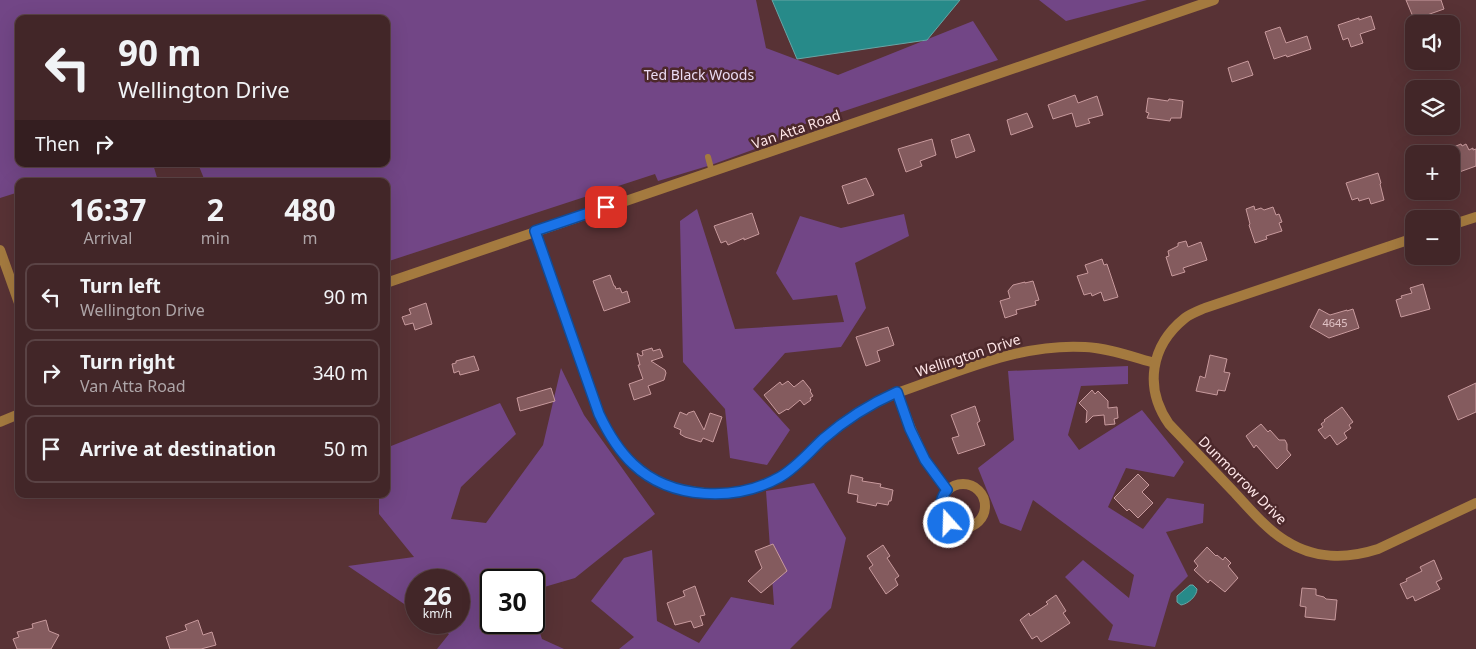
<!DOCTYPE html>
<meta charset="utf-8">
<style>
:root{--surface:#422628;--page:#492e30;--text:#f1f3f6;--muted:#aea5a8;--line:#5a4345}
body{margin:0;font-family:"Noto Sans",sans-serif;background:var(--page);color:var(--text);height:100vh;display:flex;flex-direction:column;font-size:19px;white-space:nowrap}
*{box-sizing:border-box;margin:0}
p{font-size:16px;color:var(--muted)}
.icon{flex:none;width:28px;height:28px;fill:none;stroke:currentColor;stroke-width:2;stroke-linecap:round;stroke-linejoin:round}
.map{position:relative;flex:1;overflow:hidden}
.sheet{position:absolute;left:15px;top:178px;width:375px;height:320px;display:flex;flex-direction:column;background:var(--surface);border-radius:10px;box-shadow:0 5px 20px #0002,0 0 0 1px var(--line)}
.sheet>*{flex:none}
.banner{position:absolute;left:15px;top:15px;width:375px;height:152px;border-radius:10px;box-shadow:0 5px 20px #0002,0 0 0 1px var(--line);background:#422628;color:var(--text);overflow:hidden}
.tools{position:absolute;left:1405px;top:15px;display:grid;gap:10px}
.tools a{display:grid;place-items:center;width:55px;height:55px;border-radius:10px;background:var(--surface);box-shadow:0 5px 20px #0002,0 0 0 1px var(--line);font-size:25px}
.speed{position:absolute;left:405px;top:569px;display:flex;gap:10px;font-size:25px;font-weight:700;text-align:center}
.speed>*{display:grid;place-content:center;width:65px;height:65px;border-radius:50%;background:var(--surface);box-shadow:0 5px 20px #0002,0 0 0 1px var(--line);line-height:1}
.speed small{font-size:12px;font-weight:400}
.speed .limit{border:2px solid #111;border-radius:8px;background:#fff;color:#111}
.pin{position:absolute;display:grid;place-items:center;width:42px;height:42px;color:#fff;margin:-21px;border-radius:10px;box-shadow:0 2px 8px #0006}
.me{position:absolute;width:55px;margin:-28px;rotate:340deg;stroke-linejoin:round;filter:drop-shadow(0 0 4px #0008)}
.turn{display:flex;align-items:center;gap:18px;height:105px;padding:0 20px;font-size:22px}
.turn .icon{width:65px;height:65px;stroke-width:2.5}
.turn b{display:block;font-size:35px;line-height:42px}
.then{display:flex;align-items:center;height:48px;padding:0 20px;background:#0003;gap:10px;font-size:19px}
.eta{display:flex;justify-content:space-evenly;align-items:center;height:85px;text-align:center}
.eta b{font-size:30px;font-weight:700;line-height:35px}
ul{padding:0;list-style:none}
li{display:flex;align-items:center;gap:15px;height:68px;margin:0 10px 8px;padding:0 10px;border:2px solid var(--line);border-radius:10px}
li div{flex:1}
li b{display:block;font-size:19px}
li em{font-style:normal}
.map>svg:first-child{display:block}
.green{fill:#724686}
.water{fill:#278a89;stroke:#68a5a5}
.building{fill:#845b5e;stroke:#c89a9d}
.lines{fill:none;stroke-linecap:round;stroke-linejoin:round}
.service{stroke:#a47a3f;stroke-width:6}
.minor{stroke:#a47a3f;stroke-width:10}
.route-casing{stroke:#114b97;stroke-width:12}
.route{stroke:#1a73e8;stroke-width:9}
.labels{text-anchor:middle;dominant-baseline:central;stroke-width:5;stroke-linejoin:round;paint-order:stroke}
.number-label{font-size:11px;fill:#e0c2c5}
.park-label{font-size:14px;fill:#ebdcf3;stroke:#4c282b}
.street-label{font-size:14px;fill:#fee5e7;stroke:#4c282b}
</style>
<div class="map">
<svg width="1476" height="649" viewBox="0 0 1476 649">
<rect width="100%" height="100%" fill="#583235"/>
<g class="green">
<polygon points="0,0 756,0 766,48 838,75 973,21 998,60 784,131 785,138 711,165 658,181 655,174 386,262 386,181 205,181 198,164 386,164 386,19 19,19 19,164 153,164 158,181 19,181 19,192 0,198"/>
<polygon points="1039,0 1147,0 1066,21"/>
<polygon points="697,209 735,329 844,322 837,295 793,300 776,273 800,216 841,228 904,214 909,236 855,263 866,308 841,347 785,353 753,389 790,430 767,465 730,458 725,409 683,362 680,221"/>
<polygon points="1128,366 1128,384 1081,386 1068,435 1079,450 1142,410 1184,462 1174,477 1126,468 1108,507 1143,529 1167,498 1204,504 1203,523 1166,532 1188,576 1171,593 1155,647 1108,640 1113,625 1065,577 1083,560 1129,598 1134,575 1033,500 1021,531 1000,523 978,468 1014,440 1008,371"/>
<polygon points="561,368 584,415 655,514 575,578 534,590 534,580 491,580 491,622 534,622 534,615 542,639 564,649 437,649 449,634 432,623 459,622 459,580 416,580 416,612 348,566 414,557 379,514 379,494 386,494 386,448 500,403 516,434 461,487 451,519 486,523 543,445"/>
<polygon points="814,483 846,538 831,608 790,649 619,649 634,637 591,601 624,558 652,550 657,621 699,643 731,597 774,605 766,491"/>
</g>
<g class="water">
<polygon points="772,0 960,0 927,40 797,59"/>
<path d="M1190 585H1193L1197 589C1197 596 1188 604 1181 605L1177 602V596Z"/>
</g>
<g class="building">
<polygon points="1406,0 1441,0 1444,9 1427,15 1430,21 1422,24 1416,24"/>
<polygon points="1371,16 1375,29 1360,34 1363,43 1351,47 1348,38 1343,40 1338,25 1359,18 1359,20"/>
<polygon points="1280,27 1286,43 1307,36 1311,49 1287,57 1286,55 1274,59 1265,32"/>
<polygon points="1248,61 1253,75 1232,82 1228,68"/>
<polygon points="1075,95 1078,103 1097,96 1103,115 1088,119 1090,123 1076,127 1072,113 1053,119 1048,105"/>
<polygon points="1148,98 1168,101 1169,99 1183,101 1181,118 1171,118 1170,121 1147,118 1149,113 1146,112"/>
<polygon points="1027,113 1033,127 1011,135 1007,120"/>
<polygon points="969,134 975,151 956,158 951,140"/>
<polygon points="932,139 936,155 920,161 922,166 906,172 898,149"/>
<polygon points="1461,144 1462,146 1466,144 1469,150 1473,148 1473,150 1476,149 1476,166 1451,175 1451,148"/>
<polygon points="1378,173 1381,183 1380,184 1384,200 1371,204 1369,198 1359,201 1358,198 1352,200 1346,183"/>
<polygon points="866,178 874,195 848,204 842,186"/>
<polygon points="1254,206 1255,210 1261,208 1264,210 1273,207 1276,215 1279,214 1282,222 1279,223 1282,231 1266,236 1267,239 1255,243 1249,225 1250,224 1246,209"/>
<polygon points="752,213 759,234 744,240 744,238 728,245 726,241 721,243 714,226"/>
<polygon points="1186,241 1188,247 1201,242 1207,260 1183,268 1185,272 1172,276 1166,257 1169,256 1168,251 1178,246 1178,243"/>
<polygon points="1102,259 1104,265 1107,264 1118,297 1104,301 1101,292 1092,296 1091,293 1084,295 1077,276 1088,273 1085,265"/>
<polygon points="610,275 614,286 615,286 616,289 620,288 622,293 627,291 630,302 604,311 593,281"/>
<polygon points="1033,281 1039,300 1035,301 1036,305 1016,310 1017,314 1005,318 1000,301 1010,298 1008,291 1013,285 1025,282 1025,283"/>
<polygon points="1423,284 1430,309 1401,317 1396,300 1402,298 1401,296 1412,293 1410,288"/>
<polygon points="426,303 432,324 415,330 413,323 405,325 402,317 411,314 409,309"/>
<polygon points="1319,309 1330,315 1347,310 1347,311 1353,309 1359,328 1329,338 1310,327"/>
<polygon points="888,327 894,345 877,351 880,361 866,366 856,337"/>
<polygon points="652,348 653,351 660,349 663,357 651,361 665,370 666,373 664,380 648,386 651,394 634,400 629,384 643,379 638,365 640,365 637,353 641,356 643,355 642,351"/>
<polygon points="1210,355 1227,359 1224,372 1230,373 1225,391 1218,390 1217,395 1196,391 1200,376 1205,378"/>
<polygon points="474,356 479,370 460,375 459,371 454,373 452,364 456,363 456,361"/>
<polygon points="803,380 811,390 810,391 813,396 810,398 811,400 804,405 800,400 788,410 787,409 779,414 764,395 780,382 782,385 788,381 794,387"/>
<polygon points="1476,383 1476,412 1458,420 1448,396"/>
<polygon points="551,388 555,401 520,411 517,398"/>
<polygon points="1092,390 1095,394 1098,391 1108,401 1108,408 1117,407 1118,418 1114,419 1115,424 1105,425 1104,415 1093,416 1086,423 1087,411 1079,403"/>
<polygon points="975,406 980,421 977,423 985,445 958,454 952,438 959,436 951,415"/>
<polygon points="1342,407 1353,422 1349,425 1351,428 1344,433 1347,438 1337,445 1330,435 1325,439 1318,430 1323,427 1321,424 1325,421 1324,420"/>
<polygon points="694,411 704,430 710,413 722,417 713,442 703,438 701,442 685,437 680,434 681,430 674,427 680,412 687,415 688,413"/>
<polygon points="1261,424 1268,432 1270,430 1279,440 1285,440 1287,444 1287,450 1291,455 1277,469 1256,445 1254,448 1246,436"/>
<polygon points="1138,474 1149,485 1142,492 1153,503 1138,518 1129,509 1127,511 1114,498"/>
<polygon points="851,475 863,478 862,481 881,484 880,487 893,490 891,501 889,501 888,505 877,503 876,506 857,502 858,495 848,493"/>
<polygon points="773,544 787,571 761,593 748,581 762,568 755,551"/>
<polygon points="883,545 890,556 887,558 899,576 895,579 898,585 886,594 869,568 873,565 867,556"/>
<polygon points="1207,547 1216,556 1217,555 1223,560 1225,557 1231,563 1228,566 1238,578 1225,592 1210,580 1208,583 1194,570 1198,566 1194,561"/>
<polygon points="1434,560 1442,579 1436,582 1440,589 1415,601 1413,596 1407,599 1400,584 1407,581 1406,579 1422,571 1420,567"/>
<polygon points="695,586 705,615 700,616 703,625 694,628 691,621 675,625 667,603 685,596 683,591"/>
<polygon points="1302,588 1316,589 1316,595 1324,597 1326,599 1337,600 1335,620 1305,617 1306,607 1300,606"/>
<polygon points="1056,595 1066,611 1063,613 1070,623 1041,642 1037,636 1032,639 1020,620 1029,613 1030,616 1048,604 1046,602"/>
<polygon points="46,620 49,631 59,635 51,649 17,649 13,639 19,637 17,632 33,628 32,624"/>
<polygon points="198,620 203,635 212,632 216,645 201,649 170,649 166,637 187,630 185,625"/>
</g>
<g class="lines">
<polyline class="service" points="708,157 712,172"/>
<g class="minor">
<polyline points="1451,225 1476,217"/>
<path d="M535 231 599 414C608 433 618 450 633 464 671 499 737 502 780 477 797 467 809 452 823 439 846 419 870 404 897 393 958 372 1020 343 1085 347 1108 348 1133 357 1155 363"/>
<path d="M1414 238 1205 308C1198 311 1190 314 1185 318 1150 346 1144 388 1169 424 1191 447 1212 469 1233 491 1248 507 1267 530 1286 541 1314 559 1347 559 1378 549L1476 503"/>
<polyline points="0,250 19,303"/>
<polyline points="386,283 1214,0"/>
<polyline points="897,393 911,429 925,460 947,490"/>
<polyline points="0,422 19,414"/>
<circle cx="963" cy="506" r="22"/>
</g>
</g>
<g class="lines">
<g class="route-casing">
<path id="route" d="M606 207 535 231 599 414C608 433 618 450 633 464 671 500 736 502 780 477 797 467 809 452 823 439 846 419 870 404 897 392L910 429 925 460 947 490C938 501 939 513 949 523"/>
</g>
<use href="#route" class="route"/>
</g>
<g class="labels">
<g class="number-label">
<text x="1335" y="322">4645</text>
</g>
<g class="park-label">
<text x="699" y="74">Ted Black Woods</text>
</g>
<g class="street-label">
<text transform="translate(796 129) rotate(-19)">Van Atta Road</text>
<text transform="translate(968 355) rotate(-18)">Wellington Drive</text>
<text transform="translate(1243 480) rotate(45)">Dunmorrow Drive</text>
</g>
</g>
</svg>
<div class="tools">
<a><svg class="icon" aria-label="sound" viewBox="0 0 24 24"><path d="M4 9h4l5-4v14l-5-4H4zM17 9q2 3 0 6"/></svg></a>
<a><svg class="icon" aria-label="layers" viewBox="0 0 24 24"><path d="M12 4l9 5-9 5-9-5zM3 14l9 5 9-5"/></svg></a>
<a>+</a>
<a>−</a>
</div>
<div class="speed"><div>26<small>km/h</small></div><div class="limit">30</div></div>
<div class="pin" style="left:606px;top:207px;background:#d93025"><svg class="icon" aria-label="arrive" viewBox="0 0 24 24"><path d="M6 21V4h12l-3 4 3 4H6"/></svg></div>
<svg class="me" style="left:949px;top:523px" viewBox="-20 -20 40 40"><circle r="17" fill="#1a73e8" stroke="#fff" stroke-width="3"/><path d="M0-11L8 9 0 5-8 9z" fill="#fff"/></svg>
<div class="banner">
<div class="turn"><svg class="icon" aria-label="left" viewBox="0 0 24 24"><path d="M17 20v-9H6M10 6l-5 5 5 5"/></svg><div><b>90 m</b>Wellington Drive</div></div>
<div class="then">Then<svg class="icon" aria-label="right" viewBox="0 0 24 24"><path d="M7 20v-9h11M14 6l5 5-5 5"/></svg></div>
</div>
<section class="sheet">
<div class="eta">
<div><b>16:37</b><p>Arrival</p></div>
<div><b>2</b><p>min</p></div>
<div><b>480</b><p>m</p></div>
</div>
<ul>
<li><svg class="icon" aria-label="left" viewBox="0 0 24 24"><path d="M17 20v-9H6M10 6l-5 5 5 5"/></svg><div><b>Turn left</b><p>Wellington Drive</p></div><em>90 m</em></li>
<li><svg class="icon" aria-label="right" viewBox="0 0 24 24"><path d="M7 20v-9h11M14 6l5 5-5 5"/></svg><div><b>Turn right</b><p>Van Atta Road</p></div><em>340 m</em></li>
<li><svg class="icon" aria-label="arrive" viewBox="0 0 24 24"><path d="M6 21V4h12l-3 4 3 4H6"/></svg><div><b>Arrive at destination</b></div><em>50 m</em></li>
</ul>
</section>
</div>
